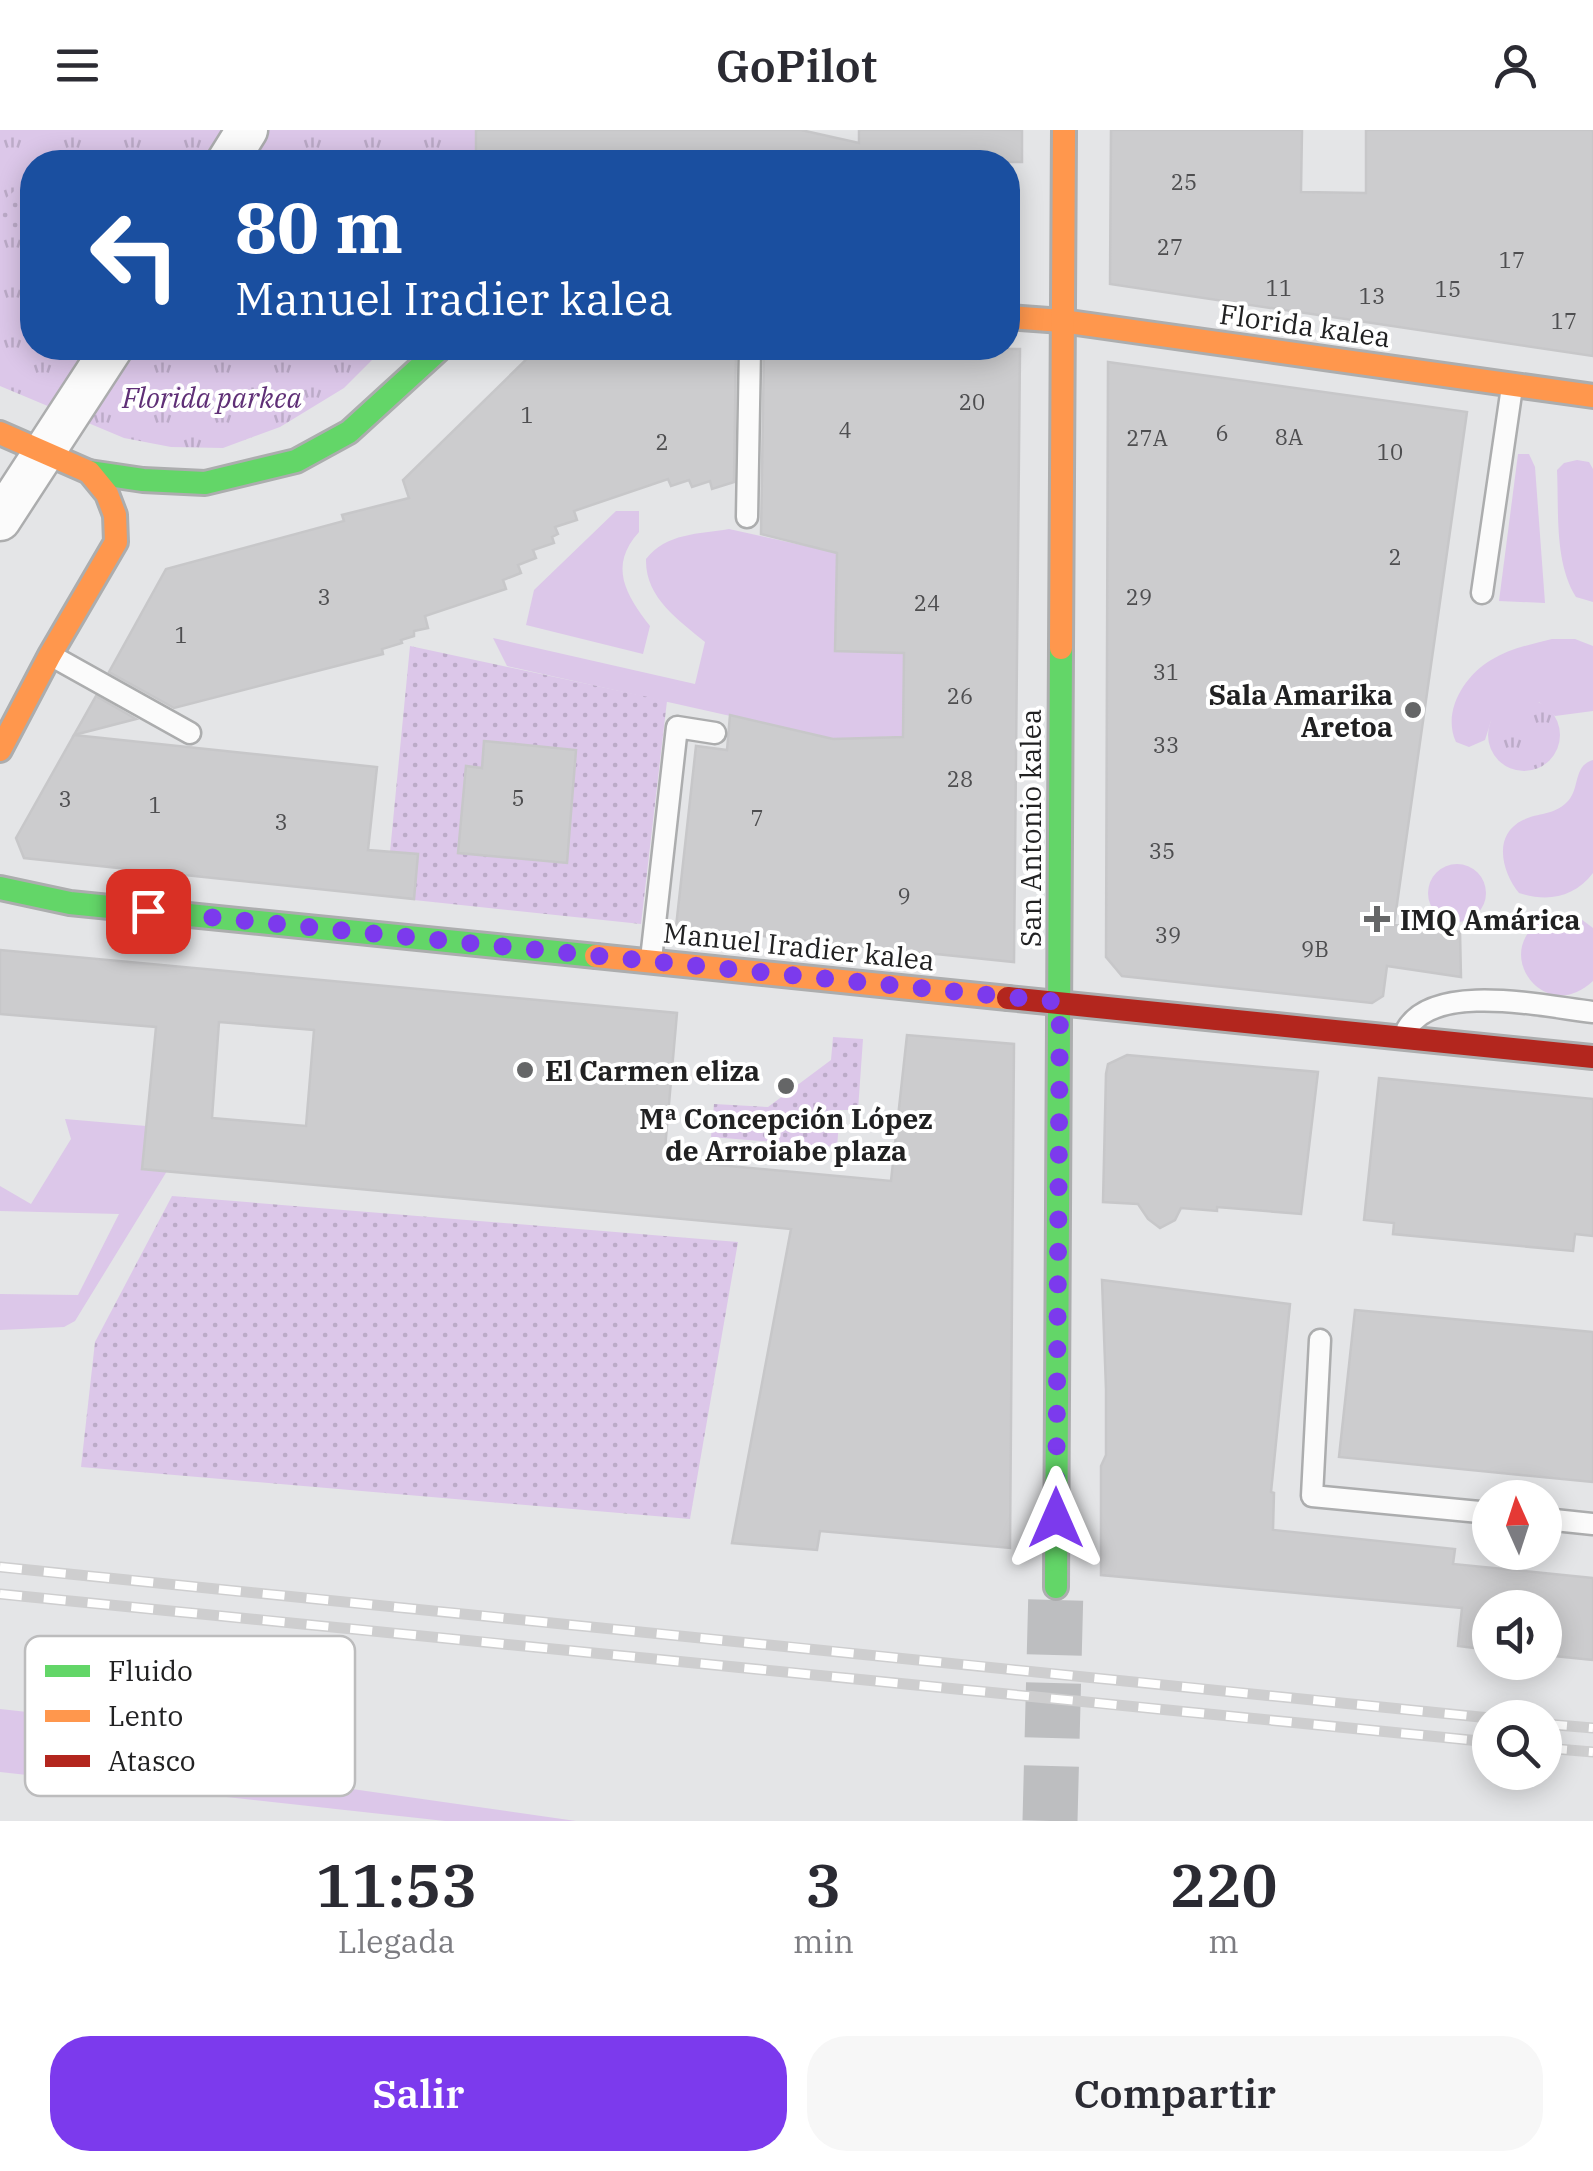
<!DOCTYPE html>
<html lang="es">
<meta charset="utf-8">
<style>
:root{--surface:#fff;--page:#f7f7f7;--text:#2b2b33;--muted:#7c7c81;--accent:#7c3aed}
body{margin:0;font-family:"IBM Plex Serif",serif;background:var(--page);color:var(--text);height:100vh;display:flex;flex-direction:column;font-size:38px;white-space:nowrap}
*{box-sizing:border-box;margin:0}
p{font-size:32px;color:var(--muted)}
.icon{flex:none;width:55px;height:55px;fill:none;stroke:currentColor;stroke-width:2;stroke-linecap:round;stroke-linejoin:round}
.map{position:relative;height:1691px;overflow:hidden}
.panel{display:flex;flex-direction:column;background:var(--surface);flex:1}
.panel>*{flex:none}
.hud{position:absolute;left:20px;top:20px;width:1000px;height:210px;border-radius:40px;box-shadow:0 5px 25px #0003;background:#1a4fa0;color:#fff;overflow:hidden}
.needle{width:65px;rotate:357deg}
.tools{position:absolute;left:1472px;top:1350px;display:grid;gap:20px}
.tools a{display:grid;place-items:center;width:90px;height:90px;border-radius:50%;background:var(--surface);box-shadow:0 5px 25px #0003;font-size:50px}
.pin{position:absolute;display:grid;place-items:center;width:85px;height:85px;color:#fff;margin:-42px;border-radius:20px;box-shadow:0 5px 15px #0006}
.me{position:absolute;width:110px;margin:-55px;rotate:0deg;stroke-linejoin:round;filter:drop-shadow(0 0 8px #0008)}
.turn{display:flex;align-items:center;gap:35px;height:210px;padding:0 50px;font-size:45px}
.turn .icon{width:130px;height:130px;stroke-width:2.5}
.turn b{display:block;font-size:70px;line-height:85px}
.eta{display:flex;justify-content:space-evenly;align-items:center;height:170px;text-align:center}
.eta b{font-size:60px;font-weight:600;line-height:70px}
.button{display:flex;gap:20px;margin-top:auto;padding:20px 50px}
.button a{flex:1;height:115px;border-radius:40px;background:var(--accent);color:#fff;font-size:40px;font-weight:600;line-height:115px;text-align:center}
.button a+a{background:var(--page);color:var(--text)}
header{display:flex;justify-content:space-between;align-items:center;height:130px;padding:0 50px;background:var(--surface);font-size:45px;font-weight:600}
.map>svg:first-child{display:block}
.grass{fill:#dcc7e9}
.park{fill:url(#park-tufts)}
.garden{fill:url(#garden-dots)}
.building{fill:#ccccce;stroke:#c7c7c9;stroke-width:2.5;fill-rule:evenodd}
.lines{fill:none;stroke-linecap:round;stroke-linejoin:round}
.secondary-tunnel{stroke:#bdbec0;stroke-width:55;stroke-dasharray:55 28;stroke-linecap:butt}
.lane-casing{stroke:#acadae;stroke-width:25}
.street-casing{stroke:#acadae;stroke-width:45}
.fast-casing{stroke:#acadae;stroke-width:28}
.slow-casing{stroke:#acadae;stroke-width:28}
.jam-casing{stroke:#acadae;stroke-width:28}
.lane{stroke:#fbfbfb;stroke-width:20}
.street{stroke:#fbfbfb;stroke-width:40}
.fast{stroke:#63d668;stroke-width:22}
.slow{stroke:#ff974d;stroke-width:22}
.jam{stroke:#b3261e;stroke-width:22}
.rail-casing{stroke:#cececf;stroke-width:11}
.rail{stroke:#fff;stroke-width:8;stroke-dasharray:22;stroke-linecap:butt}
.route{stroke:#7c3aed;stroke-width:18;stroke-dasharray:0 32.4}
.poi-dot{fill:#656667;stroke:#fff;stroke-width:4}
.labels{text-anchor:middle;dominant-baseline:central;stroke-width:8;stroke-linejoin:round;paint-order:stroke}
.number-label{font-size:22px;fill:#4e4e50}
.street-label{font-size:28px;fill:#212122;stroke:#fff}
.park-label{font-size:28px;font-style:italic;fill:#5f2f76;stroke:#fff}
.poi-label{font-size:28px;font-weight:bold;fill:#212122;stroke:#fff;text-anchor:start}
.key{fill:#fff;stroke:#bcbcbd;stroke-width:2.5}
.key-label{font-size:28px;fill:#212122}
</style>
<header><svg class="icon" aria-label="menu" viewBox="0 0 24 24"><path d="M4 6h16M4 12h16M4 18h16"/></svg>GoPilot<svg class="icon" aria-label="person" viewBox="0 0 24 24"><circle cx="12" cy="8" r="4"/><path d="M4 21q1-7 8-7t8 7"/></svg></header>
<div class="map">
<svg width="1593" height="1691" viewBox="0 0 1593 1691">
<defs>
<pattern id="park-tufts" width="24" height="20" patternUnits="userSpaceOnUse" patternTransform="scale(2.5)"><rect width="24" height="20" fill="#dcc7e9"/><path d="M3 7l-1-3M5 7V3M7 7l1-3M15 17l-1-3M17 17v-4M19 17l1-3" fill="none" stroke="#bcabc8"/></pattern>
<pattern id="garden-dots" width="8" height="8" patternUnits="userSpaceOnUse" patternTransform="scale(2.5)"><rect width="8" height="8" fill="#dcc7e9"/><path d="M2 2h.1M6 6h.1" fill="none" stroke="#bcabc8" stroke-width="1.8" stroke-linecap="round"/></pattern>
</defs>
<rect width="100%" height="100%" fill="#e4e5e7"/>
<g class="grass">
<polygon points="1518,324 1529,324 1535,337 1545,473 1499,471"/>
<path d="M1577 330 1589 332 1593 339V472L1576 467C1554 432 1559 380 1557 340L1564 333Z"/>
<path d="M616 381H639V402C608 436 626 465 650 496L643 524 526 495 534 460Z"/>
<path d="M729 399 837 423 835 521 904 523 903 606 833 609 507 536 493 508 695 554 705 512C679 490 645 468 646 429 666 403 699 404 729 399Z"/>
<path d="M1552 509H1575L1593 516V581L1555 586 1539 572 1491 591 1485 610 1469 617 1456 612C1442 582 1464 546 1491 530 1509 519 1531 514 1552 509Z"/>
<path d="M1593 630V743C1574 768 1547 772 1519 763 1502 742 1492 705 1523 690 1537 683 1554 685 1566 673 1581 660 1572 636 1593 630Z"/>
<circle cx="1457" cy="763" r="29"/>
<path d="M1558 784 1577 786 1593 798V851C1540 901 1481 807 1558 784Z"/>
<polygon points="65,989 146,996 142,1038 167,1041 75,1191 64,1197 0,1200 0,1164 78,1165 119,1084 0,1081 0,1056 31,1074 71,1009"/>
<polygon points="0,1579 344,1617 338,1657 576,1691 445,1691 0,1642"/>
</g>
<g class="park">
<polygon points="0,0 475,0 476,32 32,32 32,218 384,218 344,258 280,297 223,318 171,317 124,308 0,256"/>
<circle cx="1524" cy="605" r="36"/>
</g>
<g class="garden">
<polygon points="32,46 32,112 0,98 0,73"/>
<polygon points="410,516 667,571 641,794 414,770 418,724 390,722"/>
<polygon points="833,907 863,909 858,980 840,980 837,1017 711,1007 714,974 768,977 831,930"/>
<polygon points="172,1066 738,1112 690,1389 81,1337 95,1212"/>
</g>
<g class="building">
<polygon points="476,0 801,0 859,13 859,0 1022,0 1022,32 476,32"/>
<polygon points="1111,0 1302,0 1301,62 1366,63 1366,0 1593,0 1593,226 1110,154"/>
<polygon points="538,218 736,218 734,352 712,359 710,351 692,357 689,350 671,356 668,349 574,381 577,390 555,397 558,404 552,407 554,413 533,420 536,428 518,435 521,443 503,450 506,459 425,486 428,498 414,501 414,506 401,510 402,513 382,519 383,524 174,578 109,542 166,439 344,391 342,385 409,368 403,350"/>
<polygon points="764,218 1020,219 1014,832 676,797 696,616 727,620 730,585 833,609 903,607 904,523 835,521 837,423 761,404"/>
<polygon points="1108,232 1467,282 1394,795 1460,802 1461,847 1387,836 1383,866 1372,873 1122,846 1106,827"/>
<polygon points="96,566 136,589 74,605"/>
<polygon points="74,605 377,637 368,720 418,724 414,769 24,728 16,708"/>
<polygon points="484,611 576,620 567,733 458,723 466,636 482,638"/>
<path d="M0 820 677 883 664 1030 891 1051 907 905 1014 914 1010 1418 820 1401 817 1420 732 1413 791 1099 142 1039 156 897 0 884ZM219 892 314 900 306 996 212 988Z"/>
<polygon points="1127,925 1318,942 1301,1084 1217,1077 1217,1081 1181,1078 1175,1090 1160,1098 1148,1089 1138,1074 1103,1072 1106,944 1108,934"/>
<polygon points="1379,948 1593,969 1593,1106 1575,1104 1573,1121 1393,1104 1394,1093 1364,1090"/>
<polygon points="1102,1150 1290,1174 1271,1362 1274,1363 1273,1400 1455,1419 1453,1434 1593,1448 1593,1530 1545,1525 1545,1478 1490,1478 1490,1520 1458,1516 1462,1478 1101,1445 1101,1336 1106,1325 1106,1259"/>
<polygon points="1355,1180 1593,1202 1593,1352 1339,1327"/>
</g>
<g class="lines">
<polyline class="secondary-tunnel" points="1050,1691 1056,1457"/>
<g class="lane-casing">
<g id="lane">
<polyline points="747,387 750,218"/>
<polyline points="1482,463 1512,257"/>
<polyline points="52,526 190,603"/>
<polyline points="651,829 677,597 715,603"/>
<path d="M1407 899C1435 851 1547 877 1593 882"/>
<polyline points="1320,1210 1312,1366 1490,1383"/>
<polyline points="1545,1389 1593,1394"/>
</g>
</g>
<g class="street-casing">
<g id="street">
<polyline points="227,32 247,0"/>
<polyline points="0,390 112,218"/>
</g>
</g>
<g class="fast-casing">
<g id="fast">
<polyline points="89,342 143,350 205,353 296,331 349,302 441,218"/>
<polyline points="0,758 70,773 596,826"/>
<polyline points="1056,1457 1061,518"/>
</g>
</g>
<g class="slow-casing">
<g id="slow">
<polyline points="1008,187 1062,191 1593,266"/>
<polyline points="0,303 89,342 107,364 115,385 116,412 50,525 0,620"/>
<polyline points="1061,518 1064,0"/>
<polyline points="596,826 1008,868"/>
</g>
</g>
<g class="jam-casing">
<polyline id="jam" points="1008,868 1593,927"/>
</g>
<use href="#lane" class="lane"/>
<use href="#street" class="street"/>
<use href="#fast" class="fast"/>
<use href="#slow" class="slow"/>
<use href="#jam" class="jam"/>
<g class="rail-casing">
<g id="rail">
<polyline points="0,1437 1490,1588"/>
<polyline points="0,1464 1490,1612"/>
<polyline points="1545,1594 1593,1598"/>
<polyline points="1545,1618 1593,1622"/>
</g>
</g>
<use href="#rail" class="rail"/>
</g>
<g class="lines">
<polyline class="route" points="148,781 1060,872 1056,1388"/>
</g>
<g class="poi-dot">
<circle cx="1413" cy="580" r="10"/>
<path d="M1372 774h10v10h10v10h-10v10h-10v-10h-10v-10h10z"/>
<circle cx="525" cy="940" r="10"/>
<circle cx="786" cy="956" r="10"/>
</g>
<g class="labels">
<g class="number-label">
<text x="1184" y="51">25</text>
<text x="1170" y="116">27</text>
<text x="1512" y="129">17</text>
<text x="1279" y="157">11</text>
<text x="1448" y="158">15</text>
<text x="1372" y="165">13</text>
<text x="1564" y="190">17</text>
<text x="972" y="271">20</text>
<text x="527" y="284">1</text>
<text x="845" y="299">4</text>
<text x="1222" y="302">6</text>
<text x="1289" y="306">8A</text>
<text x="1147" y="307">27A</text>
<text x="662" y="311">2</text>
<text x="1390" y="321">10</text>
<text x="1395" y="426">2</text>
<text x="324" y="466">3</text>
<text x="1139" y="466">29</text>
<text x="927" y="472">24</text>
<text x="181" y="504">1</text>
<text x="1166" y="541">31</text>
<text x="960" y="565">26</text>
<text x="1166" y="614">33</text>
<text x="960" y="648">28</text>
<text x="518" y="667">5</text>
<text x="65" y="668">3</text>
<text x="155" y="674">1</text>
<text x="757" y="687">7</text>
<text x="281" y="691">3</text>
<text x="1162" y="720">35</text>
<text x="904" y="765">9</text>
<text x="1168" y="804">39</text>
<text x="1315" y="818">9B</text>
</g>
<g class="street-label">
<text transform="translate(1305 195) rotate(8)">Florida kalea</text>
<text transform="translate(1030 698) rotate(-90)">San Antonio kalea</text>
<text transform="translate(799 816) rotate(6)">Manuel Iradier kalea</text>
</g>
<g class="park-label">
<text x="212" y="267">Florida parkea</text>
</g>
<g class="poi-label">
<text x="1393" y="564" text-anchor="end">Sala Amarika<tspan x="1393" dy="32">Aretoa</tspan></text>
<text x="1400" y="789">IMQ Amárica</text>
<text x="545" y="940">El Carmen eliza</text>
<text x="786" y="988" text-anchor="middle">Mª Concepción López<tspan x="786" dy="32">de Arroiabe plaza</tspan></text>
</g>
</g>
<rect x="25" y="1506" width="330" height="160" rx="15" class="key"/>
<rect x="45" y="1535" width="45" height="12" fill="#63d668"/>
<rect x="45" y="1580" width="45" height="12" fill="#ff974d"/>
<rect x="45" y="1625" width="45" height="12" fill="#b3261e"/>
<g class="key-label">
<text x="108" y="1551">Fluido</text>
<text x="108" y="1596">Lento</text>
<text x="108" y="1641">Atasco</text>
</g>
</svg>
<div class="tools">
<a><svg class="needle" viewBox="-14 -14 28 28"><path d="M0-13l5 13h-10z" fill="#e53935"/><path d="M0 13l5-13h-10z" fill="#7c7c81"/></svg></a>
<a><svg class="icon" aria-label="sound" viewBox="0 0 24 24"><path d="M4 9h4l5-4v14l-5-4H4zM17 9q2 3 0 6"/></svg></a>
<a><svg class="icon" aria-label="search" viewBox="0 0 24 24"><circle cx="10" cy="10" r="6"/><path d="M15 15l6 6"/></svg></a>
</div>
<div class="pin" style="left:148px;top:781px;background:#d93025"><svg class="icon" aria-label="arrive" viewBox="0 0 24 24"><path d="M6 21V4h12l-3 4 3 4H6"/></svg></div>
<svg class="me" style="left:1056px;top:1388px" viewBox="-20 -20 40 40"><path d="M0-17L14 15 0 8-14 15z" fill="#7c3aed" stroke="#fff" stroke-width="4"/></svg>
<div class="hud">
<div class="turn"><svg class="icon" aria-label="left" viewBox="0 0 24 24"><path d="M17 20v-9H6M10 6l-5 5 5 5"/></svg><div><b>80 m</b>Manuel Iradier kalea</div></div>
</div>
</div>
<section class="panel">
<div class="eta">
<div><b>11:53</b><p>Llegada</p></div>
<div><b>3</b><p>min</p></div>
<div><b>220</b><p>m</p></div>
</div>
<div class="button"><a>Salir</a><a>Compartir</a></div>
</section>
